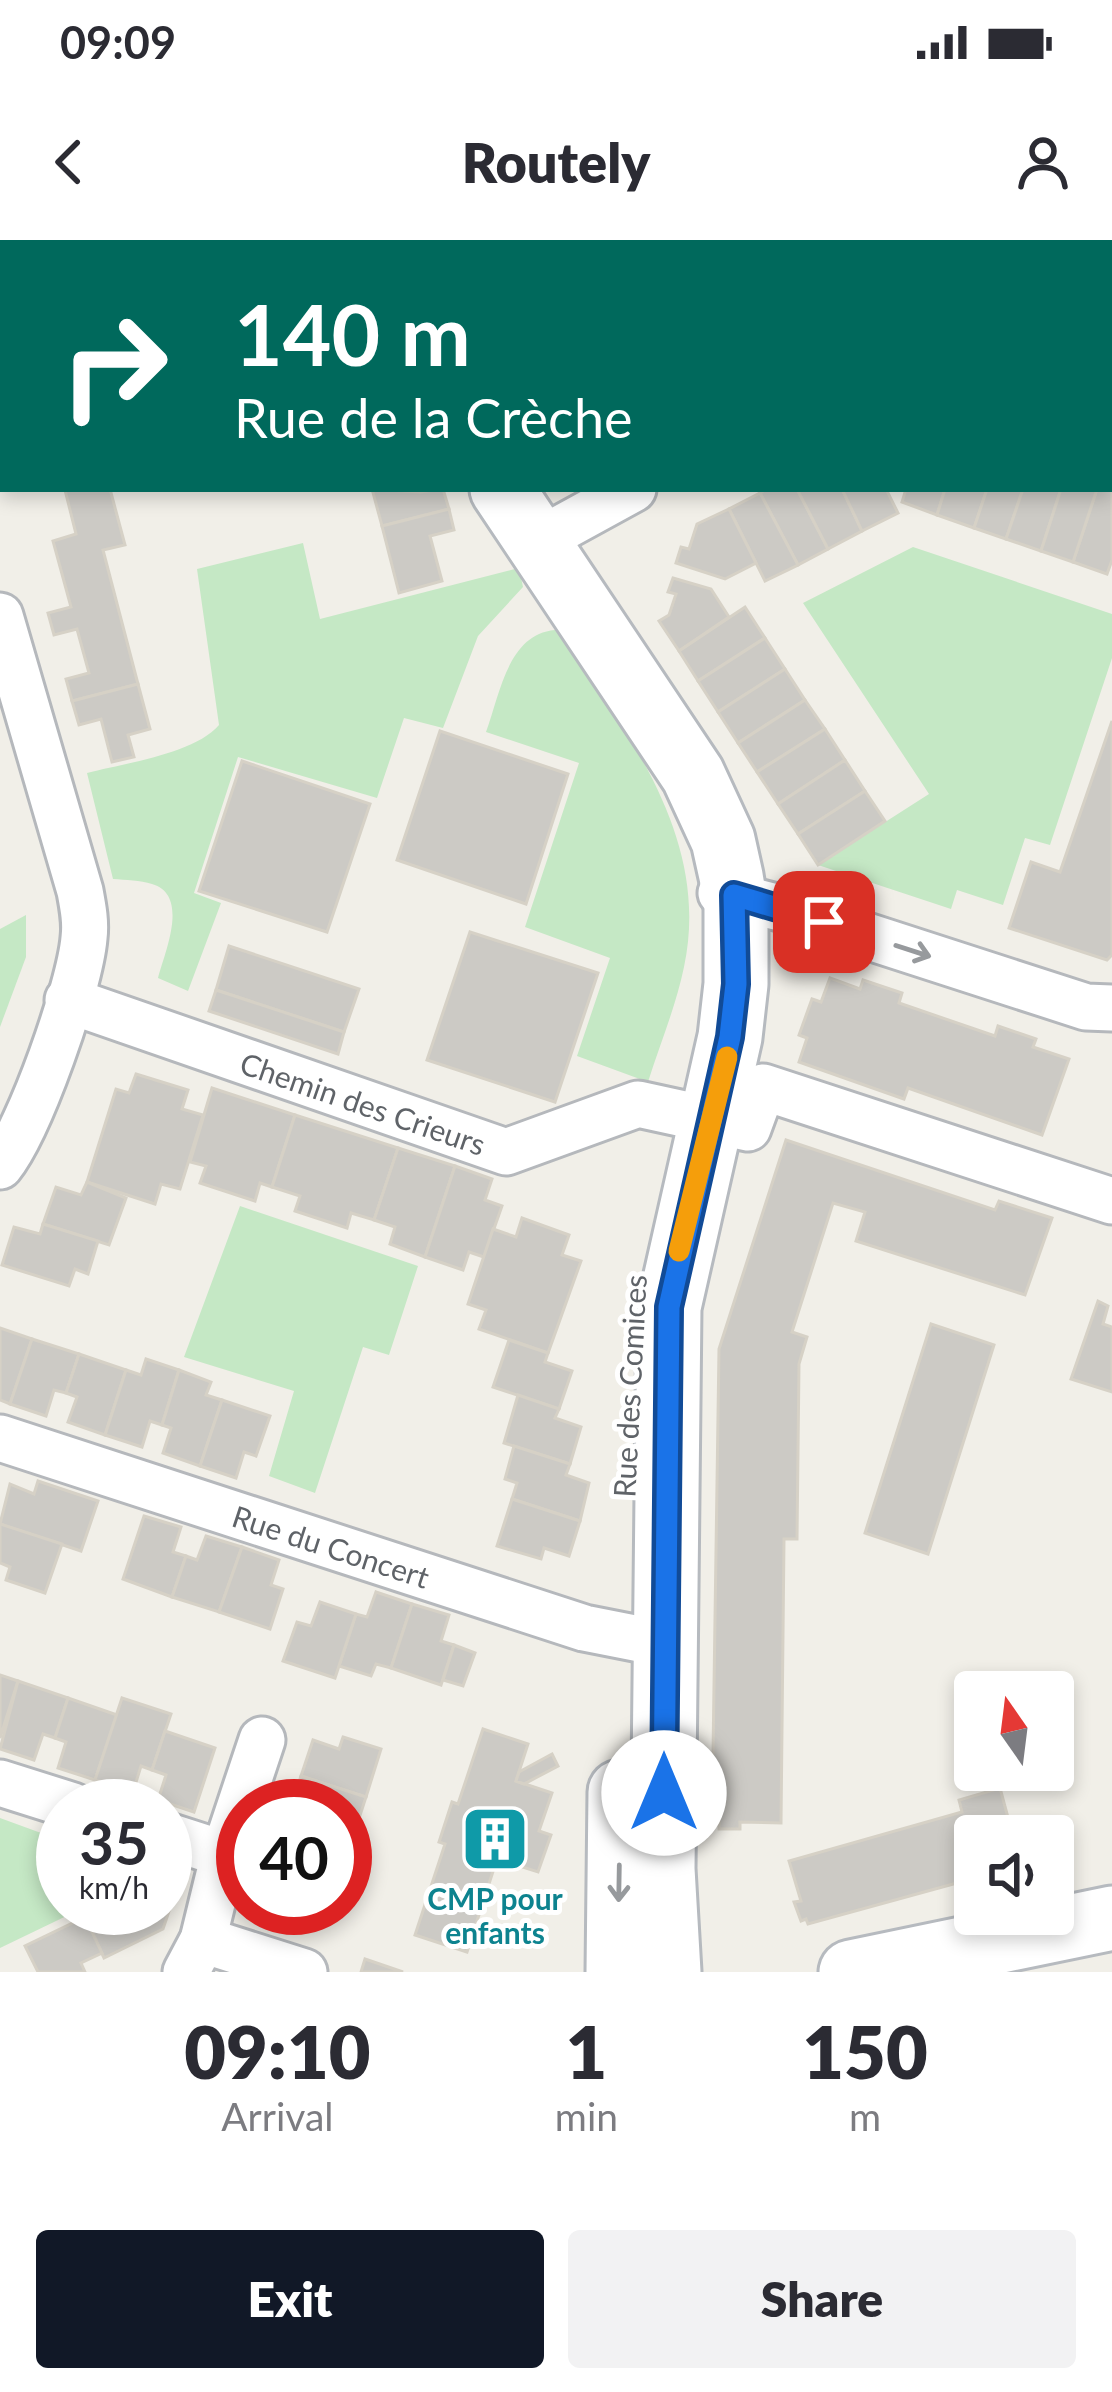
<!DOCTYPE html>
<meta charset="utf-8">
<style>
:root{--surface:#fff;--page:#f2f2f3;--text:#2b2b33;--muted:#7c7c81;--accent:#111827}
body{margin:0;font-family:Lato,sans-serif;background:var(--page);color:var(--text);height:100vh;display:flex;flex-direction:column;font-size:45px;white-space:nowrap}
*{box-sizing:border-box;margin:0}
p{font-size:39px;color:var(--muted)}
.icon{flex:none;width:66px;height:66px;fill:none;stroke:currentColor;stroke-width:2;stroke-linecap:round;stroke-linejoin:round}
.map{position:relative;height:1732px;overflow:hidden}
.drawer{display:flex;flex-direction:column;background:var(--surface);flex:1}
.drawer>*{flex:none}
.hud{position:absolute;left:0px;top:0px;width:1113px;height:252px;box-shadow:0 6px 18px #0003;background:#00695c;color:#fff;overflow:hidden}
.needle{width:78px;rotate:346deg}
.fabs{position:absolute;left:954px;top:1431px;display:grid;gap:24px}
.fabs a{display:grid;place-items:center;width:120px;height:120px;border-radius:12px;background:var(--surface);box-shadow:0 6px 18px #0003;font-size:60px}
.speed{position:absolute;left:36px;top:1539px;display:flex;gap:24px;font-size:60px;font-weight:700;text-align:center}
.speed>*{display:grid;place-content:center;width:156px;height:156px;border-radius:50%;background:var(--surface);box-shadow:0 6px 18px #0003;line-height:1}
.speed small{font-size:30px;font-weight:400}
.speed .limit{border:18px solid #d22;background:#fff;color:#111}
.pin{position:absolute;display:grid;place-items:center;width:102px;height:102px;color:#fff;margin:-51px;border-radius:24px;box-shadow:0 6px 18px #0006}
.me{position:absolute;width:132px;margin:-66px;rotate:0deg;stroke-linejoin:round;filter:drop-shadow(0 0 9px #0008)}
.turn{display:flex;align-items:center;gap:42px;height:252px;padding:0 36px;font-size:54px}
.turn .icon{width:156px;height:156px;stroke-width:2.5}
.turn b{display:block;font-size:84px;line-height:102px}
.eta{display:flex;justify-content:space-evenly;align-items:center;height:204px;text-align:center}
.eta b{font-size:72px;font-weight:800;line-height:84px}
.action{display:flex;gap:24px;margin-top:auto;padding:24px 36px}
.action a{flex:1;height:138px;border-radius:12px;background:var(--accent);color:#fff;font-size:48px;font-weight:800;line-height:138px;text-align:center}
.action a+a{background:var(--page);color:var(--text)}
.status{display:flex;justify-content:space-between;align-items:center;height:84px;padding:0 60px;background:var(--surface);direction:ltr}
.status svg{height:33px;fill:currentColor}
header{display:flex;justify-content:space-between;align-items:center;height:156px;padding:0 36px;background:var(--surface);font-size:54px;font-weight:800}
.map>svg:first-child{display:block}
.green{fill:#c5e8c5}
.building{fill:#cccac5;stroke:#d6d1c6;stroke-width:3}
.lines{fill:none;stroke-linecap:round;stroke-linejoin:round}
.street-casing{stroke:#b5b8bc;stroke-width:51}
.secondary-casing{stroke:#b6babf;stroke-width:69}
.street{stroke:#fff;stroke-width:45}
.secondary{stroke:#fff;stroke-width:63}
.oneway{stroke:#979a9d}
.route-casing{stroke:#114b97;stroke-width:30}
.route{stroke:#1a73e8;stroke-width:21}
.slow{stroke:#f59e0b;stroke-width:21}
.labels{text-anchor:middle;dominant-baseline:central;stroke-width:10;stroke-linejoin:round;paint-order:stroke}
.street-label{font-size:30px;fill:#5f6368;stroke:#fff}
.culture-label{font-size:30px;font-weight:bold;fill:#0d838f;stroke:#fff}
</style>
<div class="status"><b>09:09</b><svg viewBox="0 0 49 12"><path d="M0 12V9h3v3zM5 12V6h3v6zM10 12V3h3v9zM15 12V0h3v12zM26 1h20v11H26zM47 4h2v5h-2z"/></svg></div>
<header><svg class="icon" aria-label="back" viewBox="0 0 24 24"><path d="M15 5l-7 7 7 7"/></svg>Routely<svg class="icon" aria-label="person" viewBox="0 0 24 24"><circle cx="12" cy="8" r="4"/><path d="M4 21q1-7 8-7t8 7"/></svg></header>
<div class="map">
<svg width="1112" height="1732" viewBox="0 0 1112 1732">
<rect width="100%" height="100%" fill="#f1efe8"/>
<g class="green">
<path d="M303 303 320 379 519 328 523 347 478 396 443 488 404 478 377 558 238 517 194 653 221 663 188 751 158 738C165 712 190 655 152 644 140 640 126 640 113 639L87 533C125 523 194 514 219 485L197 329Z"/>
<polygon points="913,307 1112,374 1112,418 1050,605 1025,598 1003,665 957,650 951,669 818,625 929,554 803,363"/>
<path d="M555 390 565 397C629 497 711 600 684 727 676 766 660 804 648 842L577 816 610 718 525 687 579 523 486 492C500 454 508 394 555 390Z"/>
<polygon points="26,675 26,717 0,787 0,689"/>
<polygon points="240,966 418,1026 389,1115 363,1107 315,1253 269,1236 294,1151 184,1117"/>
<polygon points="0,1578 63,1601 63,1668 83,1668 0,1708"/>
</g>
<g class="building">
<polygon points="509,0 590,0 591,3 510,3"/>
<polygon points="652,0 764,0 765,3 651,3"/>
<polygon points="938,0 1044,0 937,3"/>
<polygon points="1112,248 1112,320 1107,334 1073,322 1097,249"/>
<polygon points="110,249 125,305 103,310 138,444 72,461 66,439 89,433 77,389 54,395 48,373 71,367 53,301 76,294 65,250"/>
<polygon points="372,249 420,252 443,249 449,269 382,286"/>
<polygon points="767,249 797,249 828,309 798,325 760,253"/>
<polygon points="797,249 842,249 862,291 828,309"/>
<polygon points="842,249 886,249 898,273 862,291"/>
<polygon points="906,249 945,249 937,275 902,262"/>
<polygon points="945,249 987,249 974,288 937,275"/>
<polygon points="987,249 1023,249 1006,299 974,288"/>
<polygon points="1023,249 1061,249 1041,311 1006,299"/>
<polygon points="1061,249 1097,249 1073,322 1041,311"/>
<polygon points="760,253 798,325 765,341 729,269"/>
<polygon points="449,269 454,290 430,296 442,341 399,353 382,286"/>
<polygon points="729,269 756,323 725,339 676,323 681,307 689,309 697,284"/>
<polygon points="673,338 711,349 729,377 679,411 659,381 669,375 676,354 668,352"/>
<polygon points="745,367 765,398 698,441 679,411"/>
<polygon points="765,398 785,429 718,472 698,441"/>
<polygon points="785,429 805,460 738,503 718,472"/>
<polygon points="138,444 150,489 128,495 134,517 112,522 101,479 79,485 72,461"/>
<polygon points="805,460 825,489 757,532 738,503"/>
<polygon points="1112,481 1112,715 1107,720 1009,688 1031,622 1060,632"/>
<polygon points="825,489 845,520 778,564 757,532"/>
<polygon points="440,491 568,534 526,664 397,620"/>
<polygon points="845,520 865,551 798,594 778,564"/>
<polygon points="242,521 370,564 327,692 199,651"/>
<polygon points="865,551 885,581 818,625 798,594"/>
<polygon points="470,692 598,733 555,862 427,820"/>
<polygon points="229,706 359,749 344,792 216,750"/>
<polygon points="830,738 860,749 863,740 902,753 899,763 995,796 998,786 1036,799 1033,807 1069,819 1042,895 908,848 904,859 799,822 807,798 799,795 812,759 821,762"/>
<polygon points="216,750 344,792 338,814 209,771"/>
<polygon points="136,834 188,850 182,869 203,875 180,949 161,944 155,964 87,942 116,849 129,853"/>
<polygon points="212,848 295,875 272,947 260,943 255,961 200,943 206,926 190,922"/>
<polygon points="295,875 398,908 374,980 351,973 347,988 295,971 300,956 272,947"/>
<polygon points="786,900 995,970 999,961 1052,978 1025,1055 856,1001 865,972 833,963 792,1092 807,1097 799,1124 797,1299 784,1299 781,1583 740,1582 740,1589 719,1589 719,1582 712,1582 719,1109"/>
<polygon points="398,908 455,926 425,1017 390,1004 395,987 374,980"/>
<polygon points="455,926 492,939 485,960 502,966 484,1017 469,1012 463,1030 425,1017"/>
<polygon points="87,942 126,958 109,1005 43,984 56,947 81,955"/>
<polygon points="522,978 569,995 562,1015 581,1021 548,1113 479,1089 486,1070 468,1064 493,989 516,997"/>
<polygon points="43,984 98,1001 88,1034 75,1029 69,1046 2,1025 14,987 40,994"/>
<polygon points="1098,1061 1108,1066 1103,1084 1112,1087 1112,1152 1071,1139"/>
<polygon points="931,1084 994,1105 928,1314 865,1293"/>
<polygon points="0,1088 32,1099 10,1164 0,1160"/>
<polygon points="32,1099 79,1114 66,1153 54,1150 46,1176 10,1164"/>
<polygon points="509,1100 548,1113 545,1122 572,1131 559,1169 493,1147"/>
<polygon points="79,1114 126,1130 105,1195 68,1182 77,1157 66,1153"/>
<polygon points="146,1119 179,1130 162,1185 150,1181 142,1207 105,1195 126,1130 141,1135"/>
<polygon points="179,1130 211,1142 206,1155 222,1160 200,1226 163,1213 171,1188 162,1185"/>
<polygon points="518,1155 559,1169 555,1178 581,1187 570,1224 504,1203"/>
<polygon points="222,1160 270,1176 256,1216 244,1212 236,1238 200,1226"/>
<polygon points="514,1206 570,1224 566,1235 589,1243 580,1281 512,1259 517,1243 505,1239"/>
<polygon points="38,1241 98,1261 81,1311 0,1284 10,1244 34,1254"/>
<polygon points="512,1259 580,1281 569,1316 544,1308 541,1319 497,1306"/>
<polygon points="144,1276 181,1287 173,1312 186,1316 172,1357 123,1339"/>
<polygon points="0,1284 62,1304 45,1353 6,1340 10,1327 0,1323"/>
<polygon points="206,1296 242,1307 219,1372 172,1357 186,1316 197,1320"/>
<polygon points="242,1307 279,1320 271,1345 283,1349 270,1389 219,1372"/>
<polygon points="376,1352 412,1364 391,1428 376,1424 371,1436 339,1426 356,1374 367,1377"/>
<polygon points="320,1362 356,1374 335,1438 283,1421 297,1382 311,1386"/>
<polygon points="412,1364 449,1375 441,1401 454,1405 441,1445 391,1428"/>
<polygon points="454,1405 475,1413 463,1446 443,1440"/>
<polygon points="0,1435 18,1441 0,1498"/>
<polygon points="18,1441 68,1458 55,1498 43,1494 34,1520 0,1509"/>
<polygon points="68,1458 117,1475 95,1540 58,1528 66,1502 55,1498"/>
<polygon points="122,1458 171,1474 152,1530 141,1526 133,1552 95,1540"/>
<polygon points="483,1489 528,1504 516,1541 552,1553 539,1591 551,1595 538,1632 497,1619 467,1712 415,1695 445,1604 439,1602 452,1562 458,1564"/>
<polygon points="165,1491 215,1508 194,1572 158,1560 166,1535 152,1530"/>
<polygon points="343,1497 381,1509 366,1557 301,1536 313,1500 339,1509"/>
<polygon points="552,1514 558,1526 524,1544 516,1541 519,1532"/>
<polygon points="301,1536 366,1557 350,1606 345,1605 345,1566 291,1566"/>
<polygon points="1000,1548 1013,1596 975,1596 975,1638 808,1684 806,1679 801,1681 794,1662 801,1661 789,1621 962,1572 959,1560"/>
<polygon points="165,1628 182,1633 163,1689 104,1718 85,1677 103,1668 165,1668"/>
<polygon points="85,1677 102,1713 81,1723 85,1732 38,1732 25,1706"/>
<polygon points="365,1719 403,1732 361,1732"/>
</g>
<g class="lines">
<g class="street-casing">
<g id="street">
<polyline points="1110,203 1112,204"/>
<polyline points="0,220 3,216"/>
<polyline points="538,301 633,249"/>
<path d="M0 376 80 651C83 667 86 682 84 698 80 746 30 889 0 926"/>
<polyline points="721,653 780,668 1086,767 1112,768"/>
<polyline points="68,760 506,912 638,864 748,888 763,847 1112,961"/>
<polyline points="0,1198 584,1388 665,1404"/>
<polyline points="0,1543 73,1566"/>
<polyline points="165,1595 224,1614 203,1700 186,1732"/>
<polyline points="224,1614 262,1500"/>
<polyline points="203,1700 304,1732"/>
</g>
</g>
<g class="secondary-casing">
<g id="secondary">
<polyline points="408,3 408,0"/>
<polyline points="502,249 693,535 723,600 731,636 736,666 736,744 730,797 669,1067 663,1629 669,1732"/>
<polyline points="618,1732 620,1552"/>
<polyline points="851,1732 1112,1678"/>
</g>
</g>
<use href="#street" class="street"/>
<use href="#secondary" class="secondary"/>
</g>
<defs><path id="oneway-shaft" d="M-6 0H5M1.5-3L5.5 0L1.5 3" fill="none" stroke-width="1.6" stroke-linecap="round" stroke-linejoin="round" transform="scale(3)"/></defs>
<g class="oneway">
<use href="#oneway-shaft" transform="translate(913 711) rotate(18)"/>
<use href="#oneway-shaft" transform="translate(619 1643) rotate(91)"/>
</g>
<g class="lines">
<g class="route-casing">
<polyline id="route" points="664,1553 669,1067 730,797 736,744 734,655 824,682"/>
</g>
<use href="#route" class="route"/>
<polyline class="slow" points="679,1011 727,817"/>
</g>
<defs>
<g id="building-square" transform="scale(3.45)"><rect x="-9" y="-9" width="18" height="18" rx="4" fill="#0f9aa8" stroke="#fff"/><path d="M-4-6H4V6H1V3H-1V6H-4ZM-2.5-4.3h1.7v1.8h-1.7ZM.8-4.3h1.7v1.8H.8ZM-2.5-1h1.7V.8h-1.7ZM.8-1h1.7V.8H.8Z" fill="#fff"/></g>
</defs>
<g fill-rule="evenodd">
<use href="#building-square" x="495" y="1599"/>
</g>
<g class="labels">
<g class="street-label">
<text transform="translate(363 863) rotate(19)">Chemin des Crieurs</text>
<text transform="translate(629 1146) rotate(-87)">Rue des Comices</text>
<text transform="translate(331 1306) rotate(18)">Rue du Concert</text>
</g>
<g class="culture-label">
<text x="495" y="1658">CMP pour<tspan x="495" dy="34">enfants</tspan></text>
</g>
</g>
</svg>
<div class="fabs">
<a><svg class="needle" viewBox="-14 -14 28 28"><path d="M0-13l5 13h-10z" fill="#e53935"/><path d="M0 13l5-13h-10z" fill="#7c7c81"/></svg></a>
<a><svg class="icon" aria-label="sound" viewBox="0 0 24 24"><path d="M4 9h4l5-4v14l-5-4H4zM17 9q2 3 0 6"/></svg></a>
</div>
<div class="speed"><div>35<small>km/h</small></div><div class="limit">40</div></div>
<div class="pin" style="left:824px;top:682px;background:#d93025"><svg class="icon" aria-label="arrive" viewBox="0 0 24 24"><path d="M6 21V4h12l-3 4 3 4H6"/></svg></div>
<svg class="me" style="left:664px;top:1553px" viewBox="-20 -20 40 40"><circle r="19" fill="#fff"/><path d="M0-13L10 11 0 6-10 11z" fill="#1a73e8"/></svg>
<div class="hud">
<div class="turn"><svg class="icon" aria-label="right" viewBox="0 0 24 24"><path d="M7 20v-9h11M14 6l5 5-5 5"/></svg><div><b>140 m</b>Rue de la Crèche</div></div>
</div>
</div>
<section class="drawer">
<div class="eta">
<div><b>09:10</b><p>Arrival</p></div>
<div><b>1</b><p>min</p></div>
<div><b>150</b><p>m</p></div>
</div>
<div class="action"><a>Exit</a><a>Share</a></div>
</section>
